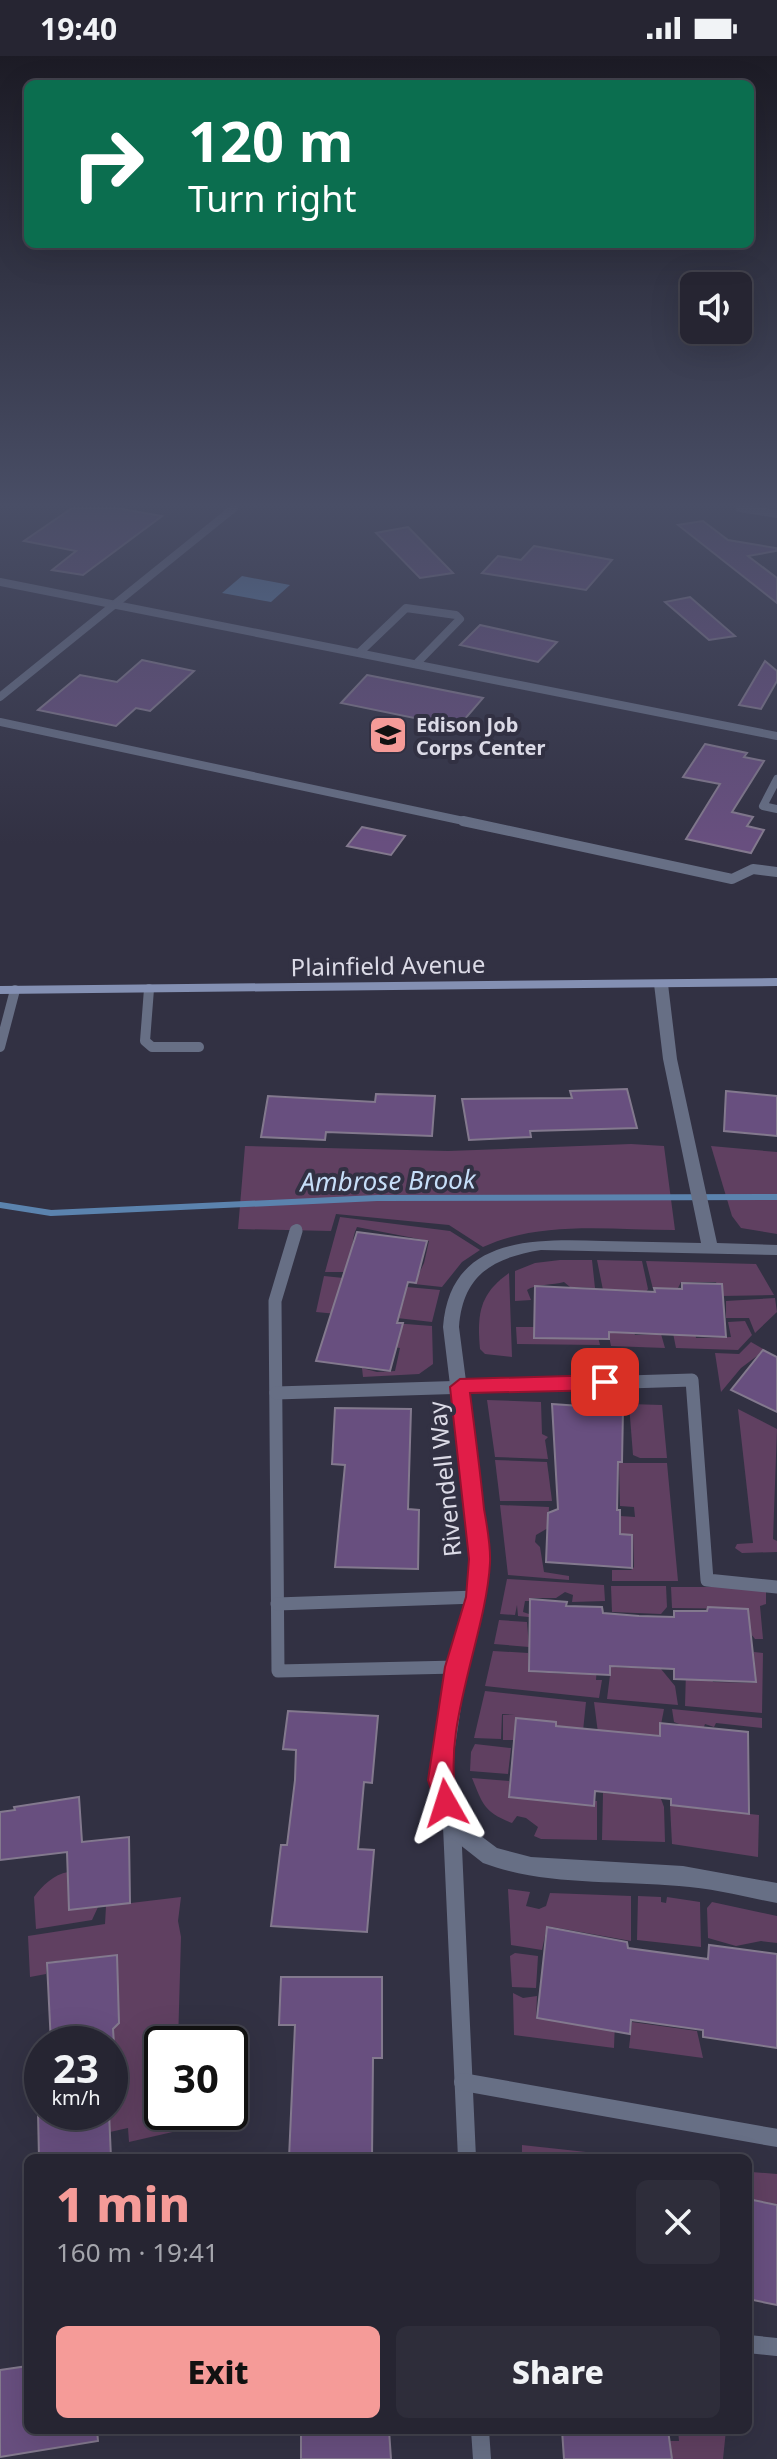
<!DOCTYPE html>
<meta charset="utf-8">
<style>
:root{--surface:#262532;--page:#2e2d3a;--text:#f1f3f6;--muted:#a4a5ac;--line:#42424d;--accent:#f59b98}
body{margin:0;font-family:"Noto Sans",sans-serif;background:var(--page);color:var(--text);height:100vh;display:flex;flex-direction:column;font-size:30px;white-space:nowrap}
*{box-sizing:border-box;margin:0}
p{font-size:26px;color:var(--muted)}
.icon{flex:none;width:44px;height:44px;fill:none;stroke:currentColor;stroke-width:2;stroke-linecap:round;stroke-linejoin:round}
.map{position:relative;flex:1;overflow:hidden}
.sheet{position:absolute;left:24px;top:2098px;width:728px;height:280px;display:flex;flex-direction:column;background:var(--surface);border-radius:12px;box-shadow:0 8px 32px #0002,0 0 0 2px var(--line)}
.sheet>*{flex:none}
.banner{position:absolute;left:24px;top:24px;width:730px;height:168px;border-radius:12px;box-shadow:0 8px 32px #0002,0 0 0 2px var(--line);background:#0b6e4f;color:#fff;overflow:hidden}
.controls{position:absolute;left:680px;top:216px;display:grid;gap:16px}
.controls a{display:grid;place-items:center;width:72px;height:72px;border-radius:12px;background:var(--surface);box-shadow:0 8px 32px #0002,0 0 0 2px var(--line);font-size:40px}
.speed{position:absolute;left:24px;top:1970px;display:flex;gap:16px;font-size:40px;font-weight:700;text-align:center}
.speed>*{display:grid;place-content:center;width:104px;height:104px;border-radius:50%;background:var(--surface);box-shadow:0 8px 32px #0002,0 0 0 2px var(--line);line-height:1}
.speed small{font-size:20px;font-weight:400}
.speed .limit{border:4px solid #111;border-radius:12px;background:#fff;color:#111}
.pin{position:absolute;display:grid;place-items:center;width:68px;height:68px;color:#fff;margin:-34px;border-radius:16px;box-shadow:0 4px 12px #0006}
.me{position:absolute;width:88px;margin:-44px;rotate:354deg;stroke-linejoin:round;filter:drop-shadow(0 0 6px #0008)}
.turn{display:flex;align-items:center;gap:28px;height:168px;padding:0 32px;font-size:36px}
.turn .icon{width:104px;height:104px;stroke-width:2.5}
.turn b{display:block;font-size:56px;line-height:68px}
.round{display:grid;place-items:center;flex:none;width:84px;height:84px;border-radius:12px;background:var(--page)}
.overview{display:flex;align-items:center;justify-content:space-between;height:136px;padding:0 32px}
h1{font-size:48px;font-weight:800;line-height:60px;color:var(--accent)}
.button{display:flex;gap:16px;margin-top:auto;padding:16px 32px}
.button a{flex:1;height:92px;border-radius:12px;background:var(--accent);color:#111;font-size:32px;font-weight:800;line-height:92px;text-align:center}
.button a+a{background:var(--page);color:var(--text)}
.status{display:flex;justify-content:space-between;align-items:center;height:56px;padding:0 40px;background:var(--surface);direction:ltr}
.status svg{height:22px;fill:currentColor}
.map>svg:first-child{display:block}
.green{fill:#604061}
.water{fill:#5b83ae}
.lines{fill:none;stroke-linecap:round;stroke-linejoin:round}
.stream{stroke:#5b83ae;stroke-width:6}
.building{fill:#684f7f;stroke:#83798e;stroke-width:2}
.service-far3{stroke:#676f85;stroke-width:8}
.service-far2{stroke:#676f85;stroke-width:10}
.service-far1{stroke:#676f85;stroke-width:13}
.service{stroke:#676f85;stroke-width:18}
.minor{fill:#676f85;fill-rule:evenodd}
.secondary{fill:#8490b3;fill-rule:evenodd}
.route{fill:#e11d48;stroke:#92132f;stroke-width:2}
.labels{text-anchor:middle;dominant-baseline:central;stroke-width:8;stroke-linejoin:round;paint-order:stroke}
.far-poi-label{font-size:20px;font-weight:bold;fill:#dbdae6;stroke:#323143;text-anchor:start}
.street-label{font-size:24px;fill:#dbdae6;stroke:#323143}
.water-label{font-size:26px;font-style:italic;fill:#c6def8;stroke:#323143}
</style>
<div class="status"><b>19:40</b><svg viewBox="0 0 49 12"><path d="M0 12V9h3v3zM5 12V6h3v6zM10 12V3h3v9zM15 12V0h3v12zM26 1h20v11H26zM47 4h2v5h-2z"/></svg></div>
<div class="map">
<svg width="777" height="2403" viewBox="0 0 777 2403">
<rect width="100%" height="100%" fill="#323143"/>
<g class="green">
<path d="M631 1088 664 1090 675 1174C611 1174 542 1164 483 1191L449 1169 336 1158 331 1175 238 1173 245 1090 448 1095Z"/>
<polygon points="711,1090 777,1096 777,1178 741,1172 732,1160"/>
<path d="M340 1161 450 1175 480 1194 462 1206 442 1231 414 1228 424 1207 429 1185 357 1171C351 1183 351 1201 356 1216H325Z"/>
<path d="M560 1204H592L595 1232 570 1231 564 1226C554 1229 535 1228 527 1234L531 1244 515 1245V1215L535 1207Z"/>
<polygon points="597,1204 642,1205 648,1233 646,1236 603,1234"/>
<polygon points="646,1205 756,1208 774,1239 721,1240 716,1226 681,1226 678,1232 653,1233"/>
<path d="M509 1217 512 1301 485 1298 480 1293C477 1259 479 1238 509 1217Z"/>
<polygon points="324,1220 353,1223 337,1258 316,1256"/>
<polygon points="407,1231 440,1234 432,1266 397,1262 397,1246 403,1247"/>
<polygon points="775,1242 777,1256 755,1277 749,1262 726,1262 726,1245"/>
<polygon points="745,1265 752,1279 738,1294 676,1292 673,1277 695,1276 696,1282 731,1281 728,1266"/>
<polygon points="393,1267 432,1270 433,1308 419,1318 363,1321 362,1312 377,1316 395,1315 400,1292 394,1291"/>
<polygon points="516,1271 535,1271 534,1283 574,1283 574,1277 597,1277 600,1289 517,1288"/>
<polygon points="633,1274 635,1279 661,1278 665,1292 611,1290 608,1275"/>
<polygon points="751,1286 765,1294 741,1312 721,1336 715,1297 739,1298"/>
<polygon points="487,1344 541,1346 542,1378 548,1381 545,1384 548,1403 495,1401"/>
<polygon points="629,1348 662,1349 667,1402 640,1402 633,1399"/>
<polygon points="738,1353 777,1373 773,1483 777,1485 777,1496 742,1497 735,1492 737,1488 753,1487"/>
<polygon points="495,1404 547,1406 552,1445 500,1445"/>
<polygon points="619,1407 667,1407 678,1525 612,1525 612,1514 631,1514 634,1511 633,1479 621,1478 620,1460 635,1461 634,1451 620,1450"/>
<polygon points="500,1449 549,1451 548,1472 536,1479 535,1486 540,1491 544,1516 569,1520 569,1524 508,1519"/>
<polygon points="507,1523 604,1529 605,1545 572,1546 573,1539 565,1536 556,1542 529,1542 529,1545 525,1545 523,1556 529,1558 529,1561 518,1560 517,1549 515,1559 500,1558"/>
<polygon points="611,1530 666,1530 667,1551 661,1558 612,1556"/>
<polygon points="671,1531 766,1531 766,1548 760,1550 763,1583 755,1583 750,1577 748,1553 672,1552"/>
<polygon points="499,1564 527,1566 529,1591 494,1588"/>
<polygon points="493,1595 528,1597 529,1616 568,1618 569,1609 597,1610 596,1624 602,1624 599,1642 485,1630"/>
<polygon points="754,1596 763,1597 762,1657 685,1650 686,1615 710,1617 713,1626 755,1627"/>
<polygon points="611,1611 661,1613 675,1630 678,1649 607,1643"/>
<polygon points="485,1635 586,1646 583,1675 556,1672 556,1666 516,1662 514,1684 503,1684 503,1659 515,1658 502,1658 501,1683 474,1682"/>
<polygon points="594,1646 664,1653 659,1679 598,1677"/>
<polygon points="672,1653 762,1662 762,1672 716,1667 714,1671 705,1668 700,1682 677,1681 679,1668 674,1666"/>
<polygon points="475,1688 511,1692 508,1718 470,1715 471,1696"/>
<path d="M472 1722 509 1725V1742L597 1745V1784L541 1783 534 1780 538 1771 526 1762 517 1760 512 1767C484 1756 483 1749 472 1722Z"/>
<polygon points="603,1737 660,1740 664,1751 665,1786 602,1784"/>
<polygon points="670,1749 759,1759 758,1801 672,1788"/>
<path d="M68 1816 69 1854 98 1851 92 1864 36 1873 34 1841C42 1830 54 1818 68 1816Z"/>
<polygon points="508,1833 530,1836 526,1850 539,1853 546,1850 550,1837 631,1840 631,1885 547,1870 542,1894 511,1889"/>
<polygon points="638,1840 661,1841 661,1846 666,1847 667,1841 700,1846 701,1891 637,1884"/>
<polygon points="181,1841 178,1865 181,1881 178,1988 162,1988 162,2056 177,2056 177,2075 129,2086 128,2072 110,2076 110,2038 115,2037 113,1973 119,1967 116,1899 47,1906 46,1918 30,1921 28,1880 105,1868 106,1850"/>
<polygon points="712,1846 777,1860 777,1887 761,1885 736,1890 708,1882 707,1852"/>
<polygon points="515,1897 538,1900 536,1932 512,1931 510,1900"/>
<polygon points="513,1937 523,1942 537,1940 536,1963 615,1965 614,1992 514,1979"/>
<polygon points="632,1966 697,1975 703,2002 629,1992"/>
<polygon points="522,2089 641,2102 522,2102"/>
<polygon points="751,2116 777,2118 777,2148 752,2145"/>
<polygon points="678,2374 726,2374 723,2403 672,2403 670,2385 679,2385"/>
</g>
<polygon class="water" points="242,520 290,529 271,546 222,537"/>
<g class="lines">
<polyline class="stream" points="0,1149 51,1157 377,1142 777,1141"/>
</g>
<g class="building">
<polygon points="72,452 116,452 162,460 83,519 52,514 76,495 24,485"/>
<polygon points="703,465 728,484 776,492 776,495 748,500 777,522 777,547 678,469"/>
<polygon points="408,471 453,517 420,522 376,477"/>
<polygon points="534,490 612,504 586,534 482,517 498,500 521,504"/>
<polygon points="690,541 735,580 709,584 665,546"/>
<polygon points="480,569 557,586 538,606 460,589"/>
<polygon points="142,604 194,615 150,655 136,652 116,670 38,654 80,619 117,626"/>
<polygon points="765,605 777,615 777,625 761,653 739,649"/>
<polygon points="367,619 483,642 458,671 341,647"/>
<polygon points="705,688 747,697 744,701 764,705 732,756 753,761 747,770 764,774 751,797 686,783 720,728 683,721"/>
<polygon points="362,771 405,780 391,799 347,790"/>
<polygon points="627,1033 637,1072 530,1075 531,1081 469,1084 462,1043 572,1042 570,1035"/>
<polygon points="726,1035 777,1040 777,1080 724,1075"/>
<polygon points="376,1038 435,1040 432,1080 326,1076 325,1084 261,1081 268,1040 375,1046"/>
<polygon points="357,1176 427,1185 416,1227 408,1226 397,1267 403,1267 390,1315 316,1305"/>
<polygon points="682,1227 722,1228 726,1281 609,1276 609,1283 534,1282 535,1230 655,1236 654,1232 682,1233"/>
<polygon points="763,1294 777,1301 777,1356 731,1334"/>
<polygon points="552,1348 623,1353 622,1406 618,1406 617,1454 620,1454 620,1478 632,1479 632,1512 546,1506 548,1457 558,1453"/>
<polygon points="335,1352 411,1353 408,1453 419,1454 418,1513 335,1511 345,1409 332,1408"/>
<polygon points="530,1543 567,1546 566,1550 602,1551 603,1557 639,1560 674,1561 674,1555 707,1555 708,1551 748,1553 756,1626 674,1623 674,1613 610,1610 610,1619 529,1615"/>
<polygon points="288,1655 378,1660 372,1727 364,1726 358,1793 374,1794 367,1876 271,1870 281,1789 287,1789 295,1724 296,1694 283,1693"/>
<polygon points="516,1662 556,1666 556,1670 660,1680 660,1667 748,1676 749,1758 671,1749 671,1743 595,1735 594,1750 509,1741"/>
<polygon points="79,1741 82,1786 129,1781 130,1847 69,1854 67,1796 0,1804 0,1756 15,1754 14,1751"/>
<polygon points="547,1871 627,1886 628,1892 708,1903 709,1889 777,1898 777,1992 703,1981 703,1974 631,1964 630,1978 537,1962"/>
<polygon points="117,1899 119,1967 113,1973 114,1988 51,1988 47,1907"/>
<polygon points="281,1921 382,1921 382,2002 373,2002 372,2102 289,2102 295,1969 279,1969"/>
<polygon points="38,2056 109,2056 111,2102 39,2102"/>
<polygon points="748,2143 777,2149 777,2249 748,2243"/>
<polygon points="28,2310 28,2374 97,2374 98,2385 0,2401 0,2314"/>
<polygon points="301,2374 389,2374 391,2403 301,2403"/>
<polygon points="562,2374 668,2374 672,2403 564,2403"/>
</g>
<g class="lines">
<g class="service-far3">
<polyline points="740,452 777,458"/>
<polyline points="0,526 777,680"/>
<polyline points="360,596 406,552 456,559 460,563 416,608"/>
<polyline points="0,641 234,452"/>
<polyline points="0,666 473,767"/>
<polyline points="777,723 763,750 777,753"/>
</g>
<g class="service-far2">
<polyline points="463,765 732,823 753,813 777,816"/>
<polyline points="149,933 145,985 152,991 199,991"/>
<polyline points="0,991 15,934"/>
<polyline points="296,1177 297,1173"/>
</g>
<g class="service-far1">
<polyline points="296,1175 275,1245 278,1615 457,1611"/>
<polyline points="276,1337 692,1324 707,1524 777,1531"/>
<polyline points="277,1548 476,1541"/>
</g>
<g class="service">
<polyline points="452,1770 467,2102"/>
<polyline points="463,2026 777,2082"/>
<polyline points="748,2288 777,2291"/>
<polyline points="480,2374 482,2403"/>
</g>
<path class="minor" d="M661 924 668 928 677 1003 717 1187 777 1189V1199L541 1194C492 1202 463 1219 459 1271L489 1503 486 1541 467 1611 450 1724 461 1765 497 1792 531 1801 683 1810 777 1827V1847C745 1841 712 1832 679 1830 614 1824 545 1830 483 1807L445 1777 430 1724 447 1611 466 1541 471 1503 443 1271C450 1180 533 1183 603 1185 636 1186 669 1186 701 1187L663 1003 654 928Z"/>
<polygon class="secondary" points="777,922 777,930 0,938 0,930"/>
</g>
<linearGradient id="sky" x2="0" y2="1"><stop stop-color="#1c1b25"/><stop offset="0.57" stop-color="#494e66"/><stop offset="1" stop-color="#494e66" stop-opacity="0"/></linearGradient>
<rect width="777" height="788" fill="url(#sky)"/>
<path class="route" d="M605 1319 614 1326 605 1334 470 1337C475 1376 480 1414 484 1453 487 1470 491 1490 490 1507 486 1581 439 1675 458 1747L455 1755 446 1758 438 1755 428 1724 445 1611 466 1541 469 1503 450 1331 460 1323Z"/>
<defs>
<g id="university-square" transform="scale(2)"><rect x="-9" y="-9" width="18" height="18" rx="4" fill="#f59b98" stroke="#323143"/><path d="M0-5L7-2L0 1L-7-2ZM-4 1L0 2.5L4 1V4Q0 6-4 4Z" fill="#111"/></g>
</defs>
<g fill-rule="evenodd">
<use href="#university-square" x="388" y="679"/>
</g>
<g class="labels">
<g class="far-poi-label">
<text x="416" y="668">Edison Job<tspan x="416" dy="23">Corps Center</tspan></text>
</g>
<g class="street-label">
<text transform="translate(388 909) rotate(-1)">Plainfield Avenue</text>
<text transform="translate(444 1423) rotate(-96)">Rivendell Way</text>
</g>
<g class="water-label">
<text transform="translate(388 1124) rotate(-1)">Ambrose Brook</text>
</g>
</g>
</svg>
<div class="controls">
<a><svg class="icon" aria-label="sound" viewBox="0 0 24 24"><path d="M4 9h4l5-4v14l-5-4H4zM17 9q2 3 0 6"/></svg></a>
</div>
<div class="speed"><div>23<small>km/h</small></div><div class="limit">30</div></div>
<div class="pin" style="left:605px;top:1326px;background:#d93025"><svg class="icon" aria-label="arrive" viewBox="0 0 24 24"><path d="M6 21V4h12l-3 4 3 4H6"/></svg></div>
<svg class="me" style="left:446px;top:1747px" viewBox="-20 -20 40 40"><path d="M0-17L14 15 0 8-14 15z" fill="#e11d48" stroke="#fff" stroke-width="4"/></svg>
<div class="banner">
<div class="turn"><svg class="icon" aria-label="right" viewBox="0 0 24 24"><path d="M7 20v-9h11M14 6l5 5-5 5"/></svg><div><b>120 m</b>Turn right</div></div>
</div>
<section class="sheet">
<div class="overview"><div><h1>1 min</h1><p>160 m · 19:41</p></div><a class="round"><svg class="icon" aria-label="close" viewBox="0 0 24 24"><path d="M6 6l12 12M18 6L6 18"/></svg></a></div>
<div class="button"><a>Exit</a><a>Share</a></div>
</section>
</div>
